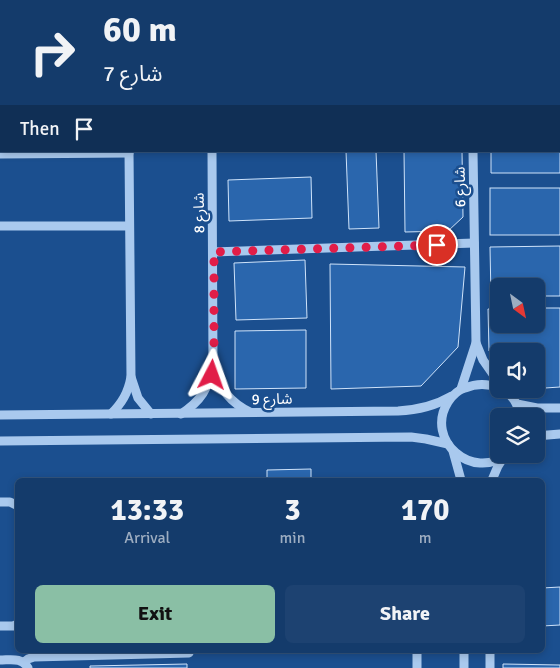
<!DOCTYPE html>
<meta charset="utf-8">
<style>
:root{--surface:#143b6b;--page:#1d4271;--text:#f1f3f6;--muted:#9dadc1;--line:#33557e;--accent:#8abfa5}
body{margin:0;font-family:Signika,"Noto Sans Arabic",sans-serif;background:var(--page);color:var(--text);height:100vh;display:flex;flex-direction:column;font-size:19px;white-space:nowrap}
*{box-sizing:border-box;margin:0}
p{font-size:16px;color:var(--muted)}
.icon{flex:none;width:28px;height:28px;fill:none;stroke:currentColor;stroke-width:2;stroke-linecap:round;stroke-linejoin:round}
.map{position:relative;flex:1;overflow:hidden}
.side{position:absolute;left:15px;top:478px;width:530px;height:175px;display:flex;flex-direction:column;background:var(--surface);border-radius:8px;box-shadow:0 2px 8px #0003,0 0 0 1px var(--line)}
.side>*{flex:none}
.banner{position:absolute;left:0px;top:0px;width:560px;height:152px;box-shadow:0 2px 8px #0003,0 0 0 1px var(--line);background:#143b6b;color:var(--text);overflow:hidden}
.needle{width:32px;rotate:147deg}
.fabs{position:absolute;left:490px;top:278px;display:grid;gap:10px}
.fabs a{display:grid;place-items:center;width:55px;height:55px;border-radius:8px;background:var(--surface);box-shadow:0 2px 8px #0003,0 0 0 1px var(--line);font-size:25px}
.pin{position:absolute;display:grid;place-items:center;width:42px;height:42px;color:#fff;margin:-21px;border:2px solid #fff;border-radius:50%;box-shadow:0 1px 5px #0007}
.me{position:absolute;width:55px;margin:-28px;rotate:4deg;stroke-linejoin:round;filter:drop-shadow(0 0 4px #0008)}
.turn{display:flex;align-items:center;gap:18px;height:105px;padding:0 20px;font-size:22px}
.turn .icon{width:65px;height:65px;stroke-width:2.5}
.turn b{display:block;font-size:35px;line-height:42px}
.then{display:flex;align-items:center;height:48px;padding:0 20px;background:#0003;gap:10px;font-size:19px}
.eta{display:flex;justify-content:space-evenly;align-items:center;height:85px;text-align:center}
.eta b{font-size:30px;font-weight:700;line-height:35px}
.primary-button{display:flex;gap:10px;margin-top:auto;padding:10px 20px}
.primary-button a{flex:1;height:58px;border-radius:8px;background:var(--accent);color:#111;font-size:20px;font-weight:700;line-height:58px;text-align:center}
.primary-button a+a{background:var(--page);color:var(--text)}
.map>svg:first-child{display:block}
.building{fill:#2a66ad;stroke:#cfe3fa}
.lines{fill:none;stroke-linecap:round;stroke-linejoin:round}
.minor{stroke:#a9c9ee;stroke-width:9}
.route{stroke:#e11d48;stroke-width:9;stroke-dasharray:0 16.2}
.labels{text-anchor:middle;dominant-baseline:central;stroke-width:5;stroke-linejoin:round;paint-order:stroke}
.street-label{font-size:15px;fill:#fff;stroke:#1b4f8f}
</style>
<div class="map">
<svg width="560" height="668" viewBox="0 0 560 668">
<rect width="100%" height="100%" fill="#1b4f8f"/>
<g class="building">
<rect x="233" y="0" width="90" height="1"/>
<polygon points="559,128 560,128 560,173 491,173 491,151 559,151"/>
<polygon points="346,151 376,151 379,228 349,229"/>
<polygon points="404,151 462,151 463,217 448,231 405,232"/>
<polygon points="311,177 312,218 229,221 228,180"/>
<rect x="490" y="188" width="70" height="47"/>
<polygon points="560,246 560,296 536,296 536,286 499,286 499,297 491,297 490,247"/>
<polygon points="305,260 307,318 236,320 234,263"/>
<polygon points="330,264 465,267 458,347 421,386 331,389"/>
<polygon points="536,308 560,308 560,387 530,389 529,389 536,389 536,351 499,351 499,360 489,351 488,309 499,309 499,324 536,324"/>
<polygon points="306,330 306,388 235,389 235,331"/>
<polygon points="311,469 311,480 267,480 267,470"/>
<polygon points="560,587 560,625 542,626 542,588"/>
<polygon points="187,664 187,668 90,668 90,666"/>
<polygon points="503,664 560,665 560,668 503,668"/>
</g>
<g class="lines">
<g class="minor">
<polyline points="127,0 127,1"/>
<polyline points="211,0 211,1"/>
<polyline points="358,0 358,1"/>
<polyline points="472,0 472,1"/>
<polyline points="435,1 435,0"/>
<polyline points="0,116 1,116"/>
<polyline points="0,154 129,153"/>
<polyline points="0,226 129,226"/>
<polyline points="213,252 474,243"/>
<polyline points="476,343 483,360 499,383"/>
<path d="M214 368C219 389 231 403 250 412"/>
<polyline points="131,377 138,398 151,414"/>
<path d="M499 388C487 383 477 383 465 388 458 390 452 396 448 402 424 440 473 482 507 454"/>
<polyline points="461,389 476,343 473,151"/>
<path d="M501 389C513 394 517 404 521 416"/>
<polyline points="517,404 537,408 560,408"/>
<path d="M111 414C122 403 128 393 131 377L129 151"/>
<path d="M181 414C201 401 209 388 213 365L212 151"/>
<path d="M0 415 398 411C418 410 435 406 452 396"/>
<polyline points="536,436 560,434"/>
<polyline points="0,441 411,437 426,439 448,444"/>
<polyline points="453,451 461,480"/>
<polyline points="492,480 498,466 503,458"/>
<polyline points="0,502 10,502 18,506"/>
<polyline points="0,626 13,626 18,624"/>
<polyline points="417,650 417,668"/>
<polyline points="464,650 464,668"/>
<polyline points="490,650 490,668"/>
<path d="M0 660C11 660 22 657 28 668"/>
<polyline points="24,662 28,659 34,657 189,653"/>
</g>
</g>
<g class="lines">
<polyline class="route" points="212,375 214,365 214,252 437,245"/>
</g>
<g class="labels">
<g class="street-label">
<text transform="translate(460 187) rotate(-91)">شارع 6</text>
<text transform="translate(199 213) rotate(-91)">شارع 8</text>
<text transform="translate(272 399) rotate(-1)">شارع 9</text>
</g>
</g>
</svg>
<div class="fabs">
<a><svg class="needle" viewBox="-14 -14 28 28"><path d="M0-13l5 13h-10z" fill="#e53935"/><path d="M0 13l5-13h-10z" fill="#9dadc1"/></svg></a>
<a><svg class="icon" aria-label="sound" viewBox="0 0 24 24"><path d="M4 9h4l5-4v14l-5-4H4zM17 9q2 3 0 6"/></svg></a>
<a><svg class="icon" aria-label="layers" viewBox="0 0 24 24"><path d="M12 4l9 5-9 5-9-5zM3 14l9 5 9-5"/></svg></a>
</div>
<div class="pin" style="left:437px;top:245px;background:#d93025"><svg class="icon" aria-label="arrive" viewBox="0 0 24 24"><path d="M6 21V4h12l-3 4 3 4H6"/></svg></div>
<svg class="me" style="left:212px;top:375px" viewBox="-20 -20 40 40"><path d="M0-17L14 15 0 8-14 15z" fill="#e11d48" stroke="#fff" stroke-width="4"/></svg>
<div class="banner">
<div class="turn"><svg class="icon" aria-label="right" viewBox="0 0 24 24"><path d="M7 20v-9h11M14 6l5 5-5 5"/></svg><div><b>60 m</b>شارع 7</div></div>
<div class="then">Then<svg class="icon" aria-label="arrive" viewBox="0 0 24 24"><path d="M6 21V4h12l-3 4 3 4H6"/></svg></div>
</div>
<section class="side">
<div class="eta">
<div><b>13:33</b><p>Arrival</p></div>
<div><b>3</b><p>min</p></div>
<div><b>170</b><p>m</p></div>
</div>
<div class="primary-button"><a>Exit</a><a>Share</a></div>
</section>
</div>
